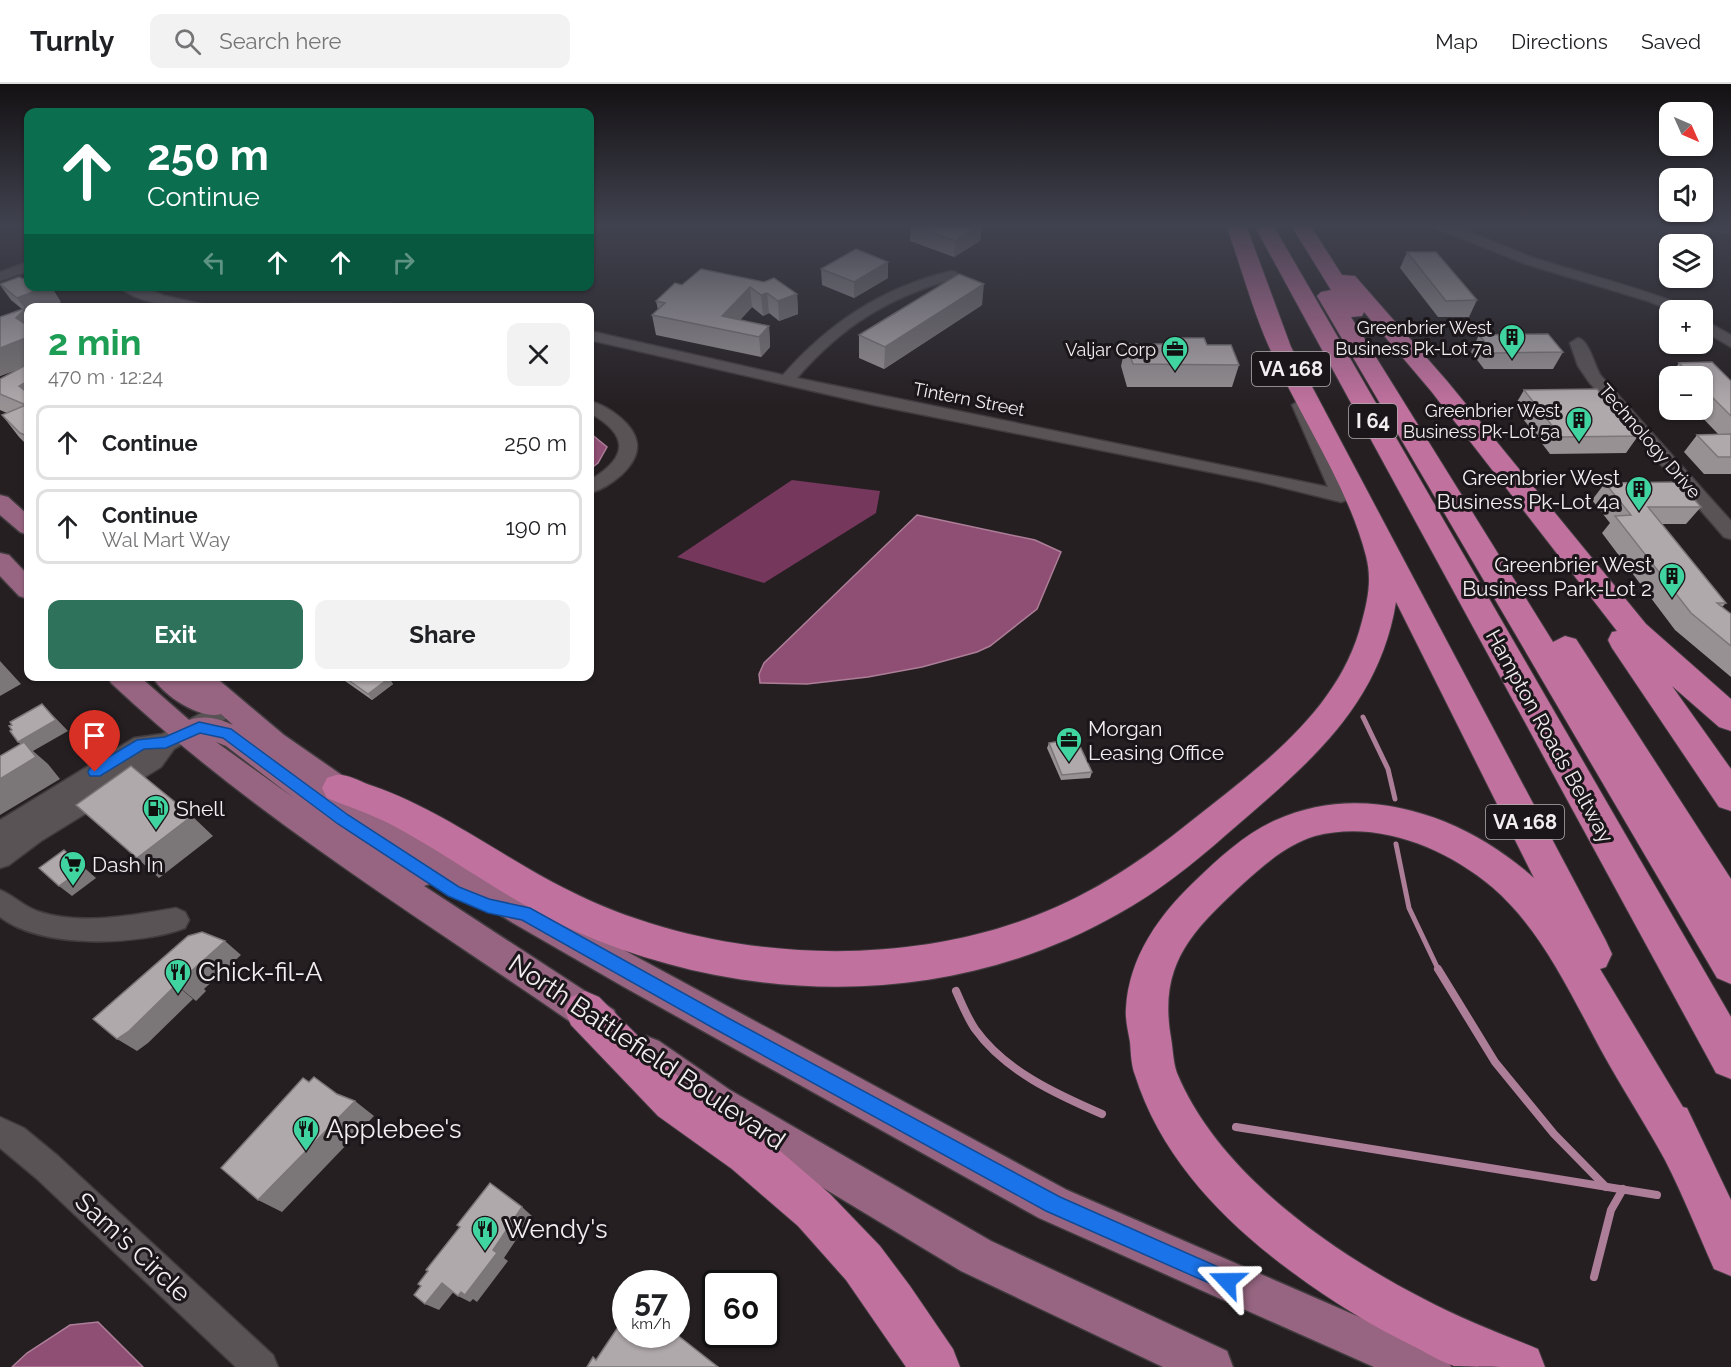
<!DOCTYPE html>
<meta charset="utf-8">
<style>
:root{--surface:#fff;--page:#f2f2f2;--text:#202124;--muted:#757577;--line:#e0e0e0;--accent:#2e725c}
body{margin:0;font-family:Raleway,sans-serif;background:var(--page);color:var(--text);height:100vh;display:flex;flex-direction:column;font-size:22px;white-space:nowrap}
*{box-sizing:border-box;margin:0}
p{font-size:20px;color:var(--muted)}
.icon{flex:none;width:33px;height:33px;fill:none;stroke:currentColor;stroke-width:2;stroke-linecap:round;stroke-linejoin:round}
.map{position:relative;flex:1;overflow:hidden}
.drawer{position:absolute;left:24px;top:219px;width:570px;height:378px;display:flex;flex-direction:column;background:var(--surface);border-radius:12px;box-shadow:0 2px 4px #0004}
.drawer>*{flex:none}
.top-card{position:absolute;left:24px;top:24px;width:570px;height:183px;border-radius:12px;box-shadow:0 2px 4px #0004;background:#0b6e4f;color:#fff;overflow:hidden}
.needle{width:39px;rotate:135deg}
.fabs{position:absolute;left:1659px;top:18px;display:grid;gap:12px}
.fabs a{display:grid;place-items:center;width:54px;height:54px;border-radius:12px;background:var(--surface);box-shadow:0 2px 4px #0004;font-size:30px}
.speed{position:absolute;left:612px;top:1186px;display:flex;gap:12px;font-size:30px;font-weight:700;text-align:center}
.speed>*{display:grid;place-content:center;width:78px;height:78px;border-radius:50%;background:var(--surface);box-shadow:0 2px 4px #0004;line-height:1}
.speed small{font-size:15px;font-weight:400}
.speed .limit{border:3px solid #111;border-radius:9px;background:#fff;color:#111}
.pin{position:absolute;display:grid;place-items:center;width:51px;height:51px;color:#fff;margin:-62px -26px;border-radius:50% 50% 50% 0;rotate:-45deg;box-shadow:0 0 6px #0007}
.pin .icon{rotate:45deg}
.me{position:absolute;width:66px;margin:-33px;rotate:293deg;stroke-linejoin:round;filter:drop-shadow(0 0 4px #0008)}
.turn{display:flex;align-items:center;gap:21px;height:126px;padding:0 24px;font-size:27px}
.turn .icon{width:78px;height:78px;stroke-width:2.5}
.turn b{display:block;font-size:42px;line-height:51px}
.lanes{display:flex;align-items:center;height:57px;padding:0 24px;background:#0003;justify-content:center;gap:30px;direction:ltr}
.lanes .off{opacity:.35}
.round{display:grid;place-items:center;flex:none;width:63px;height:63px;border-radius:12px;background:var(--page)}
.summary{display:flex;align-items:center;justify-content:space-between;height:102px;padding:0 24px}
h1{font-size:36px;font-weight:700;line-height:45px;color:#1e9e55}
.action{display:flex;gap:12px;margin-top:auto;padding:12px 24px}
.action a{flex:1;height:69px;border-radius:12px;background:var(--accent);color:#fff;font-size:24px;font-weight:700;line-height:69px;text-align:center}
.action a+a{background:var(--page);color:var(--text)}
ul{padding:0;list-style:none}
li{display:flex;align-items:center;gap:18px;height:75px;margin:0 12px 9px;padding:0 12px;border:3px solid var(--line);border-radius:12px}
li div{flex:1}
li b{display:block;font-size:22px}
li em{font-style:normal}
header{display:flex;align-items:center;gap:36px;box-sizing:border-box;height:84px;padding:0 30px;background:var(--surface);border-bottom:2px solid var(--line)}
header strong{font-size:28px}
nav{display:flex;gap:33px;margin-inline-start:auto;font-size:21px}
.search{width:420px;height:54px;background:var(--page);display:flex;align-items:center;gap:15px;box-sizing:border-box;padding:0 21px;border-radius:12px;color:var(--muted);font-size:22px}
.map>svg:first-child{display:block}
.forest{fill:#75375c}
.water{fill:#8f4e73;stroke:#ad7e98;stroke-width:1.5}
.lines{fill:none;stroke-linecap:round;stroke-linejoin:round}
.stream-far1{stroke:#ad7e98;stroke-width:5}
.stream{stroke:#ad7e98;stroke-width:8}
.minor-casing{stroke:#403b3e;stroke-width:3}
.major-casing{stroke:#403b3e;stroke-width:3}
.highway-casing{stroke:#403b3e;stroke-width:2}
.minor{fill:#595356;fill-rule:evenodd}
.major{fill:#976581;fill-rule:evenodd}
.highway{fill:#c0719e;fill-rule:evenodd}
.wall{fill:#979194}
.shaded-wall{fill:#7b7678}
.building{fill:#b0a9ac;stroke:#7b7678;stroke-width:1.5}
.route{fill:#1a73e8;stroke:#114b97;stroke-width:1.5}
.labels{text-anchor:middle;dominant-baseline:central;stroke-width:6;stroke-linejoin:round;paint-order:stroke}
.far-poi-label{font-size:18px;fill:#f2eef0;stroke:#1b1619;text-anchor:end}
.far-street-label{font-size:18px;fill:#f2eef0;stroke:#1b1619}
.shield{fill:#1b1619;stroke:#b2adb0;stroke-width:1.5}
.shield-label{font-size:20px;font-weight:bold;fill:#f2eef0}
.poi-label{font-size:21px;fill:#f2eef0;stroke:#1b1619;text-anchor:start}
.street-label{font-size:21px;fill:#f2eef0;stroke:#1b1619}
.near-poi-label{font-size:26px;fill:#f2eef0;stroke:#1b1619;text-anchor:start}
.near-street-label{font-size:26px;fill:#f2eef0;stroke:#1b1619}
</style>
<header>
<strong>Turnly</strong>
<div class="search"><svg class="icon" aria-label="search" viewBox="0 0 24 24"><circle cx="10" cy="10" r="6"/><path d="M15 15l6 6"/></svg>Search here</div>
<nav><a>Map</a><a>Directions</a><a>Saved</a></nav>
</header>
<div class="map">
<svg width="1731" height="1283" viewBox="0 0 1731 1283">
<rect width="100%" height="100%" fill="#251f22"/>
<polygon class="forest" points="792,396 880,407 876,429 764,499 677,473"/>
<g class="water">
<polygon points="590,349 607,363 598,379 590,385"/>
<polygon points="917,431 1035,456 1061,468 1037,525 990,562 977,568 922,583 868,593 807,600 760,599 759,590 764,579"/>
<polygon points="98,1238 143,1283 12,1283 27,1269 70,1241"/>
</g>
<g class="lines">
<g class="stream-far1">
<polyline points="1363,633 1388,685 1395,715"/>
<polyline points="1396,760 1409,824 1439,887"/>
</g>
<g class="stream">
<polyline points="1438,885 1495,978 1554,1050 1606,1103"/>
<path d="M956 907C962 920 967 933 975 945 1005 987 1056 1010 1102 1030"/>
<polyline points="1236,1043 1657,1111"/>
<polyline points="1594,1193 1611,1126 1623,1105"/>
</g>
<g class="minor-casing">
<g id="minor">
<path d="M1428 141C1465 141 1502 163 1537 175 1587 191 1639 203 1687 223L1689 226H1671L1648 217 1526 180Z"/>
<polygon points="1667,141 1731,141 1731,149 1673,145"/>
<polygon points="28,178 28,187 0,197 0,188"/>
<path d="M951 187 956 188 958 191 956 194C889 213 843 241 797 294L1328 403 1292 321 1300 316 1308 321 1350 412 1347 416 1341 418 1260 398 874 321 590 256V247L783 291C830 238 882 204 951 187Z"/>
<path d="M118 202H139L165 212 206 221 208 224C182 224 139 221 118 202Z"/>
<polygon points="291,220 392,220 399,224 284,224"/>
<polygon points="1702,235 1731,251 1731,263 1702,246"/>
<path d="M1578 254C1590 257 1594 282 1601 292L1731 437V455L1724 453 1589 298 1578 282 1570 259Z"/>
<path d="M590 317C608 322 635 340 637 360 639 382 609 404 590 409V396C629 373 629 351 590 329Z"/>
<polygon points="228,615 236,617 239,623 236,629 174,665 161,683 41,757 9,781 0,784 0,736 134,654 162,650"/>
<path d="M0 806C13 811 23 822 37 827 80 842 132 831 176 824L185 828 189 836 185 844C138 862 42 865 0 833Z"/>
<polygon points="0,1033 24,1044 58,1072 273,1271 278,1283 236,1283 36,1094 0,1064"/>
</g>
</g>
<g class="major-casing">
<g id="major">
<polygon points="0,411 8,413 28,431 28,451 20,448 0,431"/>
<polygon points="0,469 9,471 28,491 28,515 19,512 0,492"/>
<path d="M108 592H139L189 636C206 631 217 634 233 641L221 630C200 636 162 611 152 592H214L284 651 441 760 537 819 1067 1106 1380 1242 1445 1267 1451 1283H1374L1039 1134 624 903 513 839 438 792 435 798 424 802 614 926 619 938 614 950 601 955 588 950C426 837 256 735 111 599ZM216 658 226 662 294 714Z"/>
<polygon points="646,952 659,957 730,1006 991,1157 1227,1267 1233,1283 1163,1283 961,1187 704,1032 633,983 628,970 633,957"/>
</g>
</g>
<g class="highway-casing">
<g id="highway">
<path d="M1226 141H1246L1291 263 1606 857 1612 870 1606 883 1600 885 1683 1023 1687 1024 1731 1116V1192L1714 1185C1698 1149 1683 1111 1665 1076 1645 1039 1621 1003 1601 966 1570 909 1542 846 1492 803 1444 763 1377 736 1315 752 1288 760 1265 780 1245 798 1193 846 1158 879 1171 954 1173 965 1173 978 1177 989 1218 1088 1329 1166 1422 1214 1459 1234 1499 1249 1538 1265L1545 1283C1524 1283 1472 1283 1454 1282 1442 1278 1430 1271 1419 1265 1374 1243 1332 1218 1292 1188 1224 1138 1161 1074 1135 991 1131 981 1131 969 1130 958 1128 947 1125 935 1126 924 1129 873 1159 831 1195 797 1219 774 1246 749 1276 736 1364 696 1465 732 1534 794L1396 518C1379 625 1303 684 1227 750 1193 780 1158 808 1118 830 951 925 748 923 575 847 510 818 454 774 392 741 371 730 349 723 327 714L322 704 327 694C333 692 336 690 342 691 352 692 363 699 373 702 442 726 502 773 568 806 705 876 893 888 1037 831 1094 809 1143 776 1190 738 1259 683 1340 627 1362 537 1368 515 1372 495 1366 472 1347 399 1300 334 1270 265 1252 225 1241 182 1226 141Z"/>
<polygon points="1254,141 1273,141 1731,933 1731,995 1716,989"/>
<polygon points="1291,141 1310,141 1342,191 1355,192 1447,297 1646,540 1731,615 1731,647 1719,643 1672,602 1731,685 1731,727 1719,723 1612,564 1608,556 1612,548 1617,547 1431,307 1364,228 1362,232 1351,233 1553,558 1565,552 1576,555 1731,795 1731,900 1717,894 1317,212 1321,208 1331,206"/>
<polygon points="585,907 599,913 688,1002 764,1053 830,1110 880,1162 910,1202 953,1265 960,1283 906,1283 846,1196 798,1142 732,1085 658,1032 571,941 565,927 571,913"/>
</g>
</g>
<use href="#minor" class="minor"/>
<use href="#major" class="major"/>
<use href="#highway" class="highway"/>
</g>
<g class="wall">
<polygon points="911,141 982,141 980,157 954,173 910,157"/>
<polygon points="1407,168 1477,216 1469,233 1438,233 1400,184"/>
<polygon points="701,185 797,210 798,230 779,237 769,229 763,232 752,223 740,236 769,242 770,263 761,273 656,251 652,231 658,226 656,217 682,201"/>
<polygon points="821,185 888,194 854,214 822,201"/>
<polygon points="0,201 61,218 47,224 28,224 28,281 25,283 28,284 28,362 19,353 2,331 7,329 0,326 0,295 16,286 0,292 0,233 22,225 11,216"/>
<polygon points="982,221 884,285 859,274 859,251"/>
<polygon points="1479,251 1563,268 1553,285 1484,285 1471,268"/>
<polygon points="1180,254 1207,261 1239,281 1232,303 1127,303 1121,282 1126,260 1178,260"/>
<polygon points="1679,279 1731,297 1731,390 1704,390 1684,368 1697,351 1719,351 1695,326 1702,326 1702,292 1670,292 1670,298 1667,295"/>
<polygon points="1524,306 1638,352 1626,369 1550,370 1514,323"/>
<polygon points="1605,399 1701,423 1686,440 1662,440 1726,519 1722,523 1731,530 1731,593 1675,546 1602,449 1610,439 1592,416"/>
<polygon points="338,592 387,592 393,600 372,616"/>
<polygon points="1049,659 1067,660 1092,688 1090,694 1061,696 1047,664"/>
</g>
<g class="shaded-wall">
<polygon points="982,141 980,157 954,173 955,157"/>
<polygon points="888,178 888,194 854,214 854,198"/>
<polygon points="984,200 982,221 884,285 885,263"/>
<polygon points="48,202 51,202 61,218 47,224 28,224 28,251 16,234 25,225 17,214"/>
<polygon points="750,203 752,223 730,247 722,232"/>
<polygon points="767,209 769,229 763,232 761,211"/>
<polygon points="797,210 798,230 779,237 778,217"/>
<polygon points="769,242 770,263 761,273 759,253"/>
<polygon points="28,253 28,281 0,292 0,264"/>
<polygon points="28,297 28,314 19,302"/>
<polygon points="0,577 21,600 0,612"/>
<polygon points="389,594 393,600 372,616 368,610"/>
<polygon points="42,620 68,647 33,667 48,680 60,695 0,731 0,695 30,669 18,658"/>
<polygon points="192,732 213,752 159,794 137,774"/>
<polygon points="64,766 96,794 72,812 59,802"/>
<polygon points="225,857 241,871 204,905 206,907 196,917 179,903 186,892"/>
<polygon points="176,901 193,915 148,959 137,967 117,955"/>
<polygon points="355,1017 374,1032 282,1128 258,1116"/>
<polygon points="522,1123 532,1132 504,1174 508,1177 477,1218 473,1215 470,1218 458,1212 493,1166"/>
<polygon points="442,1199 455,1206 439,1226 425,1220"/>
</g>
<g class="building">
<polygon points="911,141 981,141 955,157"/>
<polygon points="856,165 888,178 854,198 821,185"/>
<polygon points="1407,168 1436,168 1477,216 1446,217"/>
<polygon points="701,185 764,198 774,194 797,210 778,217 767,209 761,211 750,203 722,232 769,242 759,253 652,231 665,219 656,217 675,199 682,201"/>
<polygon points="959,190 984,200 885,263 859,251"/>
<polygon points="19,193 23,195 28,193 28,202 48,202 17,214 0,200"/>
<polygon points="26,224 16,234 28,242 28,253 0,264 0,233"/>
<polygon points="1548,250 1563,268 1494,269 1479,251"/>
<polygon points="1180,254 1204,254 1207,261 1231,261 1239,281 1133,280 1126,260 1182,260"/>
<polygon points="1712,278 1731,297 1731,332 1702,303 1702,292 1692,292 1679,279"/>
<polygon points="24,282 28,284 28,297 19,302 28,309 28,352 27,352 20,349 2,331 26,321 0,310 0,295"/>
<polygon points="1597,305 1638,352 1561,353 1524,306"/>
<polygon points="1731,350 1731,373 1718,373 1697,351"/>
<polygon points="1679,398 1701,423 1648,423 1726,519 1717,519 1731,530 1731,562 1691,529 1615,432 1631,431 1605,399"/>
<polygon points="343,592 387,592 389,594 368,610"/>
<polygon points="42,620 56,636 18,658 10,647 12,646 9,642 12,641 10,638"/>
<polygon points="1065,656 1067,660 1078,658 1092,688 1062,691 1049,659"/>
<polygon points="24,658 36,673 0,695 0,672"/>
<polygon points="131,682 192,732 137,774 76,721"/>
<polygon points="64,766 84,784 59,802 39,784"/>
<polygon points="202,848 225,857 186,892 189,894 179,903 176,901 129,947 117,955 93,935 188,852"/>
<polygon points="314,993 337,1010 355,1017 258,1116 221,1084 303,994 309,998"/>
<polygon points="490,1099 522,1123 493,1166 497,1169 465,1211 461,1208 458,1212 442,1199 425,1220 414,1211 421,1202 418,1200 428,1187 426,1186 460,1143 457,1141"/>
<polygon points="626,1231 626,1251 676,1251 676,1250 718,1283 587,1283 593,1273 596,1276"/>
</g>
<linearGradient id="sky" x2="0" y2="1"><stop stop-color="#141113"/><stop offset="0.44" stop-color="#40424f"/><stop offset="1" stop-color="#40424f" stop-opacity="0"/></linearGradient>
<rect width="1731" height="321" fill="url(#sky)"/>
<polygon class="route" points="199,638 231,645 348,731 459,803 489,815 530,824 728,934 1060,1113 1234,1190 1237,1197 1234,1204 1227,1207 1046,1127 715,945 522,836 488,829 448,812 338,740 223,654 200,649 166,664 144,665 100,692 90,692 88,688 90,684 137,656 165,653"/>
<defs>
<g id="building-pin" transform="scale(1.35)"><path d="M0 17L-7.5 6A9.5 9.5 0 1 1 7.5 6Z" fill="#40d4a1" stroke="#1b1619"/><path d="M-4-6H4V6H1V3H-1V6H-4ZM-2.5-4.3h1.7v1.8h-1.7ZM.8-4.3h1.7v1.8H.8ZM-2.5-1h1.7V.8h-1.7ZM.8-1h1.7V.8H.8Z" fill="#111"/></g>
<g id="office-pin" transform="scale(1.35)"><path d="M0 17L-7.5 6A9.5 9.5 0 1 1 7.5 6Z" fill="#40d4a1" stroke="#1b1619"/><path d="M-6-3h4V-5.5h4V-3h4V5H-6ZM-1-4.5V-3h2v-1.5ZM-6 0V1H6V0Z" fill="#111"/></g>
<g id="fuel-pin" transform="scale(1.35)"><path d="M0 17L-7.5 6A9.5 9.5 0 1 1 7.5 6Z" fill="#40d4a1" stroke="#1b1619"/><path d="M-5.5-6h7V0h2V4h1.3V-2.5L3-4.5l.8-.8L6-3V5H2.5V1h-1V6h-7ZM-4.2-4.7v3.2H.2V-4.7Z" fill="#111"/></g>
<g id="supermarket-pin" transform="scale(1.35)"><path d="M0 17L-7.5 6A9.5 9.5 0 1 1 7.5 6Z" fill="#40d4a1" stroke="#1b1619"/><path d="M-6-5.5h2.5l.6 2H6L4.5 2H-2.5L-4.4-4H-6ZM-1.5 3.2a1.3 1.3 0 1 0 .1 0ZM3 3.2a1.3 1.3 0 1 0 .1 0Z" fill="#111"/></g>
<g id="restaurant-pin" transform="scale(1.35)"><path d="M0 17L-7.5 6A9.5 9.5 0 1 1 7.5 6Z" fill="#40d4a1" stroke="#1b1619"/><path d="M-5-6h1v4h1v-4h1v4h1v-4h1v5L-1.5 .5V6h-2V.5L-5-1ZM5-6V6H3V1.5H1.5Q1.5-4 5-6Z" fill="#111"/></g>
</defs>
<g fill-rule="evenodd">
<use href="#building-pin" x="1512" y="253"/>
<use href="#office-pin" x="1175" y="265"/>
<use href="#building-pin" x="1579" y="336"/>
<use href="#building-pin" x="1639" y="405"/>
<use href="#building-pin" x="1672" y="492"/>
<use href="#office-pin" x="1069" y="656"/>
<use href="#fuel-pin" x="156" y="724"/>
<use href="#supermarket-pin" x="73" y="780"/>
<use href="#restaurant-pin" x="178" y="888"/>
<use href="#restaurant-pin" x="306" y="1045"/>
<use href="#restaurant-pin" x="485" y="1145"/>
</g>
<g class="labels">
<g class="far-poi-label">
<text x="1492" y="243">Greenbrier West<tspan x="1492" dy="21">Business Pk-Lot 7a</tspan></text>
<text x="1156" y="265">Valjar Corp</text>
<text x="1560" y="326">Greenbrier West<tspan x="1560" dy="21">Business Pk-Lot 5a</tspan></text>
</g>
<g class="far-street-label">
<text transform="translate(969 315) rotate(11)">Tintern Street</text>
<text transform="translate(1650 357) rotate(49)">Technology Drive</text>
</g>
<g class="shield">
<rect x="1252" y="268" width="78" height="34" rx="4.5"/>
<rect x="1349" y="320" width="48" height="34" rx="4.5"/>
<rect x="1486" y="721" width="78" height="34" rx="4.5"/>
</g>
<g class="shield-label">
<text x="1291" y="285">VA 168</text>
<text x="1373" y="337">I 64</text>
<text x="1525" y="738">VA 168</text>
</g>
<g class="poi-label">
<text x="1620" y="393" text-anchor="end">Greenbrier West<tspan x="1620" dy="24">Business Pk-Lot 4a</tspan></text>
<text x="1652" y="480" text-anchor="end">Greenbrier West<tspan x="1652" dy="24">Business Park-Lot 2</tspan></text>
<text x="1088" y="644">Morgan<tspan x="1088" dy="24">Leasing Office</tspan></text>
<text x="176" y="724">Shell</text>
<text x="92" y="780">Dash In</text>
</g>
<g class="street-label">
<text transform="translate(1550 652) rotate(61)">Hampton Roads Beltway</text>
</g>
<g class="near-poi-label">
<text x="198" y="888">Chick-fil-A</text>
<text x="326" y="1045">Applebee's</text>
<text x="504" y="1145">Wendy's</text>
</g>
<g class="near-street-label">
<text transform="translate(647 968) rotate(34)">North Battlefield Boulevard</text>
<text transform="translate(133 1163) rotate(43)">Sam's Circle</text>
</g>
</g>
</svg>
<div class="fabs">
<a><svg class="needle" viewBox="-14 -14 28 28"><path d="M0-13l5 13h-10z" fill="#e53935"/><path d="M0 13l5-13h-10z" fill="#757577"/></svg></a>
<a><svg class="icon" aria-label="sound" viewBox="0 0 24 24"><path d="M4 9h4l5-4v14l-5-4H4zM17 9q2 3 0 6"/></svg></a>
<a><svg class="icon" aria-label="layers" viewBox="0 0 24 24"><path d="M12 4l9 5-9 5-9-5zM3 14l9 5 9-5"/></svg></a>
<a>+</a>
<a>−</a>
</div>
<div class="speed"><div>57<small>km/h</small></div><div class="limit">60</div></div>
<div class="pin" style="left:95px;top:688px;background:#d93025"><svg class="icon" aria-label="arrive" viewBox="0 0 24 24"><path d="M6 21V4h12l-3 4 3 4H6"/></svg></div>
<svg class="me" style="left:1227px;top:1197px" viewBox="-20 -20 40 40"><path d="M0-17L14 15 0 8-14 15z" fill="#1a73e8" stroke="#fff" stroke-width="4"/></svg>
<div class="top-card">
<div class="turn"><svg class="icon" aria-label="ahead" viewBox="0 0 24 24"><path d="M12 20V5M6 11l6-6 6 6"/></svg><div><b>250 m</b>Continue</div></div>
<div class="lanes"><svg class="icon off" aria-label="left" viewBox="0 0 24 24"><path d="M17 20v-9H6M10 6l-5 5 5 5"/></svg><svg class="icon" aria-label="ahead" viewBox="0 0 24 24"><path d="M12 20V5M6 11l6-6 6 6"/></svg><svg class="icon" aria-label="ahead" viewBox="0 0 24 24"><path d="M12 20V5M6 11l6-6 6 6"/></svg><svg class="icon off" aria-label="right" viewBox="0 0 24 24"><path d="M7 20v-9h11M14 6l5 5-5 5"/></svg></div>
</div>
<section class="drawer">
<div class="summary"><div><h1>2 min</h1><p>470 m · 12:24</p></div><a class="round"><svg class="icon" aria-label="close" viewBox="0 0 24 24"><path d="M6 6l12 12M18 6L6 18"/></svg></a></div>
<ul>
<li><svg class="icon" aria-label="ahead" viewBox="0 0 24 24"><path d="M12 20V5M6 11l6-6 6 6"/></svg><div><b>Continue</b></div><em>250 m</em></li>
<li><svg class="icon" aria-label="ahead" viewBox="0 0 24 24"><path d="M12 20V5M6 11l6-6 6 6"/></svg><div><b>Continue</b><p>Wal Mart Way</p></div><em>190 m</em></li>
</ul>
<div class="action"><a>Exit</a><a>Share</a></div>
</section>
</div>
